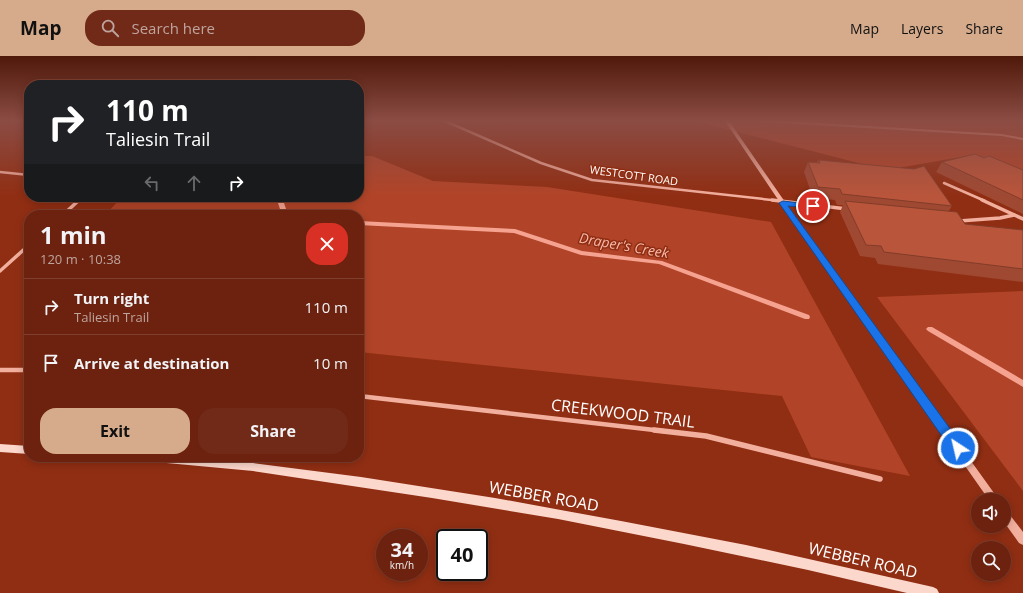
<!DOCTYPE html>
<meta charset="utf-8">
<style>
:root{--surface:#6c220e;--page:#712a17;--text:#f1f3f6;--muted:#bea49e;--line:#7f3f2e;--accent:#d6ab8b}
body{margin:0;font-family:"Open Sans",sans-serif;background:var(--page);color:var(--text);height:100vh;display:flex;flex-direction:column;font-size:15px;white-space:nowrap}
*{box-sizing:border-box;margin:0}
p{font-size:13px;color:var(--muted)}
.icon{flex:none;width:22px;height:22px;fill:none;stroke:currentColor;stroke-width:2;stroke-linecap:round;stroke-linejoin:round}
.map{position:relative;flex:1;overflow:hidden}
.details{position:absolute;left:24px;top:154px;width:340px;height:252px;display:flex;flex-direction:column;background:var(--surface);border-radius:16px;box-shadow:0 2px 10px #0003,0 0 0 1px var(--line)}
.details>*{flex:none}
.banner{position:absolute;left:24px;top:24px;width:340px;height:122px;border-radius:16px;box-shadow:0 2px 10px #0003,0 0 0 1px var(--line);background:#202124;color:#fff;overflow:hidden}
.fabs{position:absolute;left:971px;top:437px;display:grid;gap:8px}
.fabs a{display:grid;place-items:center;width:40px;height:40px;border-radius:50%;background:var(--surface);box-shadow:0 2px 10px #0003,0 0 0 1px var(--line);font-size:20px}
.speed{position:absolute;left:376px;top:473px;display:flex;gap:8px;font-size:20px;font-weight:700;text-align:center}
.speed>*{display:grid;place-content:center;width:52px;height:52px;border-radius:50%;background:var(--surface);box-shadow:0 2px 10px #0003,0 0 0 1px var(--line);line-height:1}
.speed small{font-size:10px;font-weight:400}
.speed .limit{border:2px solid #111;border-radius:6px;background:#fff;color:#111}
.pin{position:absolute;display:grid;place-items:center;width:34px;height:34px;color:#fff;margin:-17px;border:2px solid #fff;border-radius:50%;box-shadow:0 1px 4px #0007}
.me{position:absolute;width:44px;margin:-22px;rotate:325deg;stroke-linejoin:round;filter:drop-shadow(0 0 3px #0008)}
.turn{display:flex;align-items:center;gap:14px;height:84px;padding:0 16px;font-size:18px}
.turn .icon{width:52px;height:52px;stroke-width:2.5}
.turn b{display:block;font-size:28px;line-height:34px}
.lanes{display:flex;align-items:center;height:38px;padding:0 16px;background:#0003;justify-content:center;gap:20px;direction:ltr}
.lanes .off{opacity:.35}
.round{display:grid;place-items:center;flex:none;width:42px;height:42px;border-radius:16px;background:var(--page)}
.overview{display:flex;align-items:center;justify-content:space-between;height:68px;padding:0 16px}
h1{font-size:24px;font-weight:700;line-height:30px}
.button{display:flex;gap:8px;margin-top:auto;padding:8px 16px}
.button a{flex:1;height:46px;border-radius:16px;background:var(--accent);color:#111;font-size:16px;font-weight:700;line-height:46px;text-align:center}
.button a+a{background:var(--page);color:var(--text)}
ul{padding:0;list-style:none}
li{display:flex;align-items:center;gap:12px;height:56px;padding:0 16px;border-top:1px solid var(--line)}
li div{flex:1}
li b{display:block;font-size:15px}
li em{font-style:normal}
header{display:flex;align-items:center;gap:24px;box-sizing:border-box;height:56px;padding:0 20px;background:var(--accent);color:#111}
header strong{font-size:19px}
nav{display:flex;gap:22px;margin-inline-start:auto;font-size:14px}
.search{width:280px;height:36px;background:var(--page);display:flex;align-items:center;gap:10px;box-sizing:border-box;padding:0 14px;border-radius:16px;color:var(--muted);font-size:15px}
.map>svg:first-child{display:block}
.green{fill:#b14428}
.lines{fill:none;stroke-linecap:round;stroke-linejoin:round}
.stream{fill:#f5a390;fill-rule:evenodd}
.minor-far3{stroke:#f2af9e;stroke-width:2.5}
.minor-far2{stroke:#f2af9e;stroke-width:3.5}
.minor-far1{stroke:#f2af9e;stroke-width:4.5}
.minor{stroke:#f2af9e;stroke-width:5.5}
.tertiary{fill:#f2af9e;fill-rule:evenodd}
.secondary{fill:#fcd7cc;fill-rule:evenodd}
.wall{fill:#9f4933}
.building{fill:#b9553b;stroke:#823c29}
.route{fill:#1a73e8;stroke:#114b97}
.labels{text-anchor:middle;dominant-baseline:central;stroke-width:3;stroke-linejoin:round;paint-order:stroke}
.far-street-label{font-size:11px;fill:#fff;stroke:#902e13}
.water-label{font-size:14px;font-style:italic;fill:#f9b9aa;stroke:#902e13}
.near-street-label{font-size:16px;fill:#fff;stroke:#902e13}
</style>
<header>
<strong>Map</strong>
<div class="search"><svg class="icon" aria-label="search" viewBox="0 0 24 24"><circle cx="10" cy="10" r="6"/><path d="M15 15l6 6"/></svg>Search here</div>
<nav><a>Map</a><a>Layers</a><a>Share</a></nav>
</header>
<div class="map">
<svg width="1023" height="537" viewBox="0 0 1023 537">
<rect width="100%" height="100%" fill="#902e13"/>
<g class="green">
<polygon points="694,65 1023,65 1023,122 967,100 886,114"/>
<polygon points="359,100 372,100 433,125 547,131 771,166 910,420 811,401 782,340 359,296 359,159 105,159 122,141 359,141"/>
<polygon points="1023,235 1023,435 877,241"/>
</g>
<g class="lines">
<g class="stream">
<polygon points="762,65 785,65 1002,78 1023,82 1023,84 1002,80 764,66"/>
<polygon points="276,141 282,141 288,159 282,159"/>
<polygon points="359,165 515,173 582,195 662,205 809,259 810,261 809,263 805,263 659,208 581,199 514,177 359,169"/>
<polygon points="928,271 932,271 1023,324 1023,331 928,275 926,273"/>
</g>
<g class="minor-far3">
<polyline points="445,65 541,107 592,124 781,145"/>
<polyline points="0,116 29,119"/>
<polyline points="944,127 985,145"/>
<polyline points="76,141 78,145"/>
</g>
<g class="minor-far2">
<polyline points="772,144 847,153"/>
<polyline points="982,144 1023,163"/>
<polyline points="63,159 79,144"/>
<polyline points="959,165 1000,162 1014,159"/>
<polyline points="0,215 29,189"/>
</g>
<g class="minor-far1">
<polyline points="0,314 29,314"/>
<polyline points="359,340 663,375"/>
</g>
<polyline class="minor" points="654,374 706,380 880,423"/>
<g class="tertiary">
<polygon points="725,65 729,65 785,146 999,444 989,444 781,148"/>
<polygon points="1004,454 1007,455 1023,476 1023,489 1019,487 1004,466"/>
</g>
<g class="secondary">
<polygon points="0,388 29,390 29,398 0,396"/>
<polygon points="140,401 199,401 253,407 361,421 495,442 621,465 746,489 933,531 937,533 939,537 907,537 808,514 684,488 558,463 432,442 253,415 145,405 141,404"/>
</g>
</g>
<g class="wall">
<polygon points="984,102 1023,114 1023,158 936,116 942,106"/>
<polygon points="819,104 952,150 948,156 965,168 1023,174 1023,226 878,208 875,202 860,200 840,156 843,149 837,149 835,144 813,142 804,116 808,106 817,106"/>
</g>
<g class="building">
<polygon points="975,98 984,102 989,100 1023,114 1023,144 942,106"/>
<polygon points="819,104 914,113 924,110 952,150 842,138 840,133 818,131 808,106 820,107"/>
<polygon points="845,145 957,156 965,168 1023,174 1023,213 884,196 881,190 866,189"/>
</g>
<linearGradient id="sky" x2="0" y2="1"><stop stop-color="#4f190a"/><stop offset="0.46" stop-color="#8b4c44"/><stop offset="1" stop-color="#8b4c44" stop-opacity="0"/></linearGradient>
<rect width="1023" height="140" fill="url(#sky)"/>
<polygon class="route" points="783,145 816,149 817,150 813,152 788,150 962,389 963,392 962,396 953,396 779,147"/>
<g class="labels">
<g class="far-street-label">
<text transform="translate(634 119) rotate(8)">WESTCOTT ROAD</text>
</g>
<g class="water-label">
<text transform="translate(624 189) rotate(10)">Draper's Creek</text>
</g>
<g class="near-street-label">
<text transform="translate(623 357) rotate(7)">CREEKWOOD TRAIL</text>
<text transform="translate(544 440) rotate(10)">WEBBER ROAD</text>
<text transform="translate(863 504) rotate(13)">WEBBER ROAD</text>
</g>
</g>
</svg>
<div class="fabs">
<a><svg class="icon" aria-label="sound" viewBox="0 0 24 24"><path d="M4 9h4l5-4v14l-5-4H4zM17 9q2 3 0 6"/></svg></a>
<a><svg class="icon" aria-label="search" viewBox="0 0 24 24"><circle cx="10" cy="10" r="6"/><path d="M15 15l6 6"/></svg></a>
</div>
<div class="speed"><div>34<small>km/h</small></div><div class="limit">40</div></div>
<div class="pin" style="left:813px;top:150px;background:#d93025"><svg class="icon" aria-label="arrive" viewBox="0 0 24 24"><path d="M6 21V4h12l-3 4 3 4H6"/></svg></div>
<svg class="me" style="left:958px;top:392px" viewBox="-20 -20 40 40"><circle r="17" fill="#1a73e8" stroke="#fff" stroke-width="3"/><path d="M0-11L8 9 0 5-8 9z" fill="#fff"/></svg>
<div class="banner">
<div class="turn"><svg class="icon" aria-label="right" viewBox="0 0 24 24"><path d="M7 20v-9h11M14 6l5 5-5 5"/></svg><div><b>110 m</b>Taliesin Trail</div></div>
<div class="lanes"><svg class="icon off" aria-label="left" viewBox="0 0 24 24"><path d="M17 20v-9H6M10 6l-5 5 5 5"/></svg><svg class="icon off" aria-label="ahead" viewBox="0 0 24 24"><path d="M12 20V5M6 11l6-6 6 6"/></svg><svg class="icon" aria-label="right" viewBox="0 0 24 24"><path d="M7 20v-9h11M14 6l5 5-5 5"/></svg></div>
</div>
<section class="details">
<div class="overview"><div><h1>1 min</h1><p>120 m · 10:38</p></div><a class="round" style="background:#d93025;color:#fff"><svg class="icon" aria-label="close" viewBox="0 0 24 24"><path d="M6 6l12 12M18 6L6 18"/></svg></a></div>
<ul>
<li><svg class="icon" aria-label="right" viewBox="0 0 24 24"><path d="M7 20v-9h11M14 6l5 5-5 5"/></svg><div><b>Turn right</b><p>Taliesin Trail</p></div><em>110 m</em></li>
<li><svg class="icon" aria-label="arrive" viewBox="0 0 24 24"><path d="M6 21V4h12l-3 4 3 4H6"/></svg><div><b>Arrive at destination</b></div><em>10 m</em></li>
</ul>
<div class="button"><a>Exit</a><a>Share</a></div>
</section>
</div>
